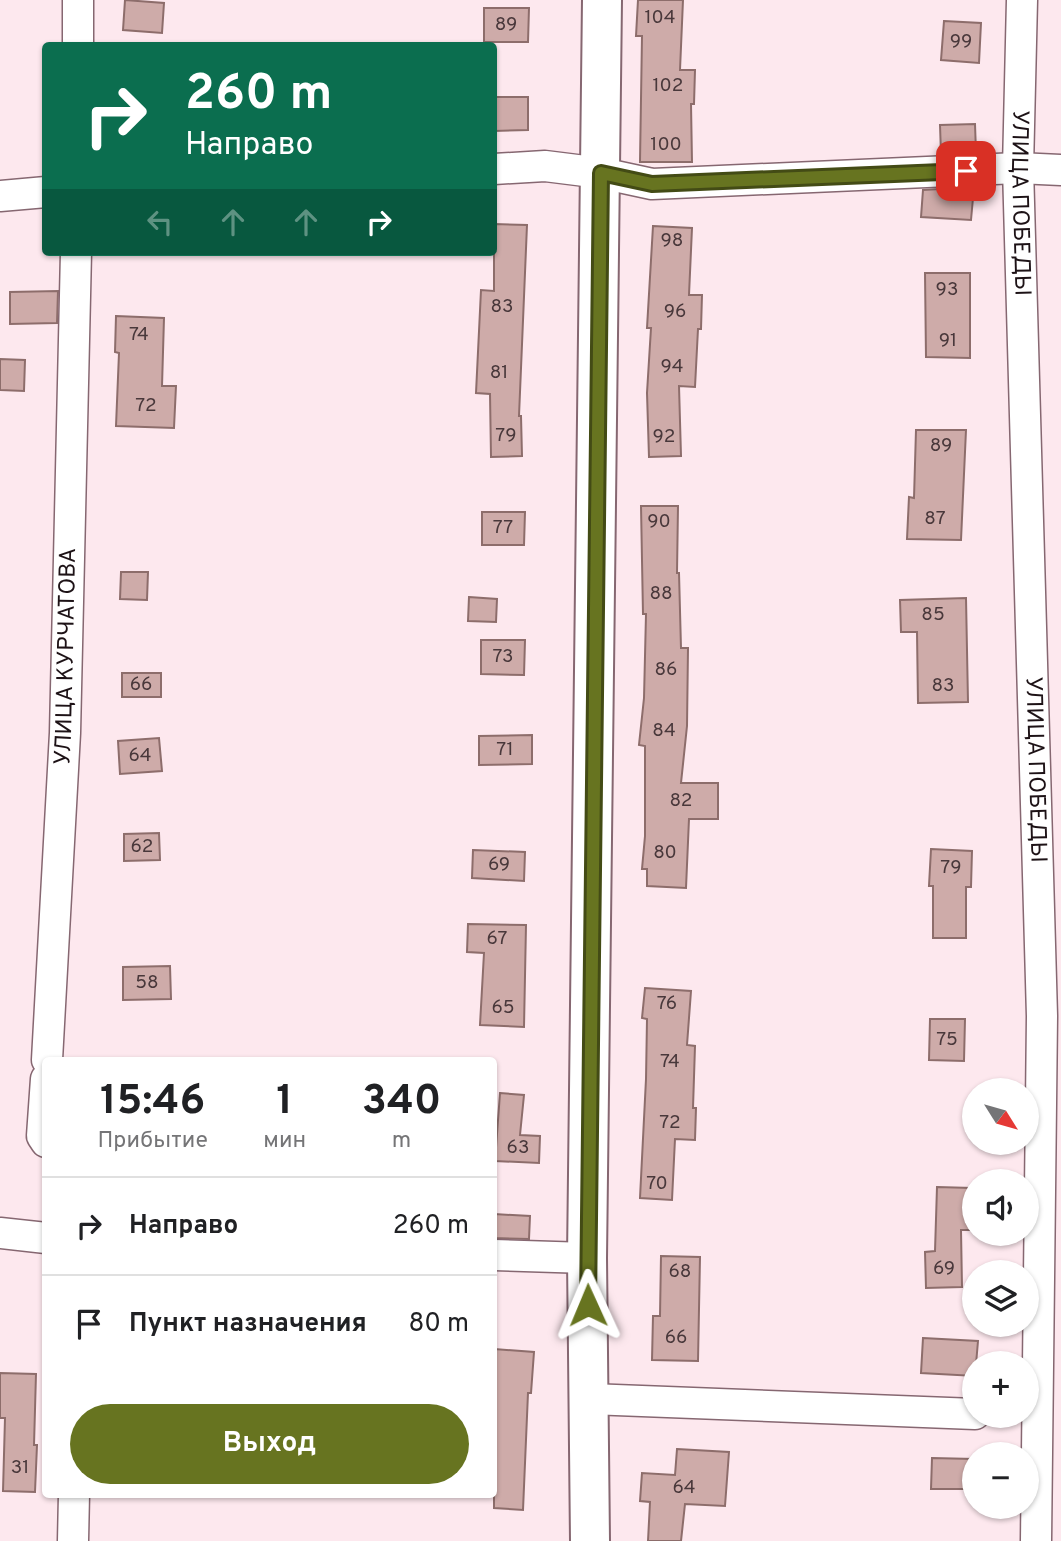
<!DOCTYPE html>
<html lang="ru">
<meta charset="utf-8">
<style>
:root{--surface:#fff;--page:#f2f2f2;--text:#202124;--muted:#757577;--line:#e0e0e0;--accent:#677420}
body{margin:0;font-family:Overpass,sans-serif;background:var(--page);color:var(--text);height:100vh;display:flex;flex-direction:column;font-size:26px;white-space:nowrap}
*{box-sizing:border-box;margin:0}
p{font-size:23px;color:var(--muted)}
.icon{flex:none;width:38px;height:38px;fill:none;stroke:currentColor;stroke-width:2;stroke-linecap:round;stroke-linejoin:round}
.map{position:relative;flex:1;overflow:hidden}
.drawer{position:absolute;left:42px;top:1057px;width:455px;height:441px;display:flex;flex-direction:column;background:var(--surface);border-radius:7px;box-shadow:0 2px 5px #0004}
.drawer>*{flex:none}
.top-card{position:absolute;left:42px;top:42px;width:455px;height:214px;border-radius:7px;box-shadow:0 2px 5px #0004;background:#0b6e4f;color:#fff;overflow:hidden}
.needle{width:46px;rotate:127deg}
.buttons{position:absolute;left:962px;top:1078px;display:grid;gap:14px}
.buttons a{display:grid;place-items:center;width:77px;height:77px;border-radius:50%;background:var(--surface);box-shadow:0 2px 5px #0004;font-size:35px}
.pin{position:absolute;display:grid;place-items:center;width:60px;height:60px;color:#fff;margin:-30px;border-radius:14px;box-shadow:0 4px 10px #0006}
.me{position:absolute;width:77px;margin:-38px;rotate:359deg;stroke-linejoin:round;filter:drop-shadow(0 0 5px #0008)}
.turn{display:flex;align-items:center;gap:24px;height:147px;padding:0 28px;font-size:32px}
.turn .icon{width:91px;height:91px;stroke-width:2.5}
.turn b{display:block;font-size:49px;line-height:60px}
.lanes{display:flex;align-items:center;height:66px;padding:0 28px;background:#0003;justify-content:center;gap:35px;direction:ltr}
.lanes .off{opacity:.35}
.eta{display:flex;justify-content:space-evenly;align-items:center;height:119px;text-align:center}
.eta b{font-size:42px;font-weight:700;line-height:49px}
.primary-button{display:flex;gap:14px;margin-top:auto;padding:14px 28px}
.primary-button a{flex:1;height:80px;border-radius:42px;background:var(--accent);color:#fff;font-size:28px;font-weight:700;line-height:80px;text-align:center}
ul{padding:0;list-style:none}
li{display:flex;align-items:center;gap:21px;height:98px;padding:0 28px;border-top:2px solid var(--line)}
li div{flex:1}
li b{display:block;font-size:26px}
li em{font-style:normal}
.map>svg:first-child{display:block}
.building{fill:#ceaba9;stroke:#8d6d6b;stroke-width:2}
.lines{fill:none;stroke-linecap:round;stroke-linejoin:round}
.minor-casing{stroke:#866771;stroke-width:33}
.tertiary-casing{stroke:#866771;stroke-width:42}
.minor{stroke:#fff;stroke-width:30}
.tertiary{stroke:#fff;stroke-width:38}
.route-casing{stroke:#434b15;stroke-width:18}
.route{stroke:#677420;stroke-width:12}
.labels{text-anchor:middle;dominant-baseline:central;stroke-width:6;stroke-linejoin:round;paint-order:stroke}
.number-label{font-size:19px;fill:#49383b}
.street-label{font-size:23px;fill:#1d1216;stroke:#fff}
</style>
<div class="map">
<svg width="1061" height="1541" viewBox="0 0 1061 1541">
<rect width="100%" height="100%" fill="#fde8ee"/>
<g class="building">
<polygon points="125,0 164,3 162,33 123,30"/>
<polygon points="638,0 683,0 680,70 695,70 694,104 691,104 692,162 640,162 642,36 636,36"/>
<polygon points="484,8 529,8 528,42 484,42"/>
<polygon points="944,21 981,23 979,63 941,60"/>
<polygon points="494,97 528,97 528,130 494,131"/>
<polygon points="975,124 976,152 941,154 940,125"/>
<polygon points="974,187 971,220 921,217 923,190"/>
<polygon points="494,224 527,225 519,416 521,416 522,456 491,457 490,394 476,393 481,290 494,291"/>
<polygon points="653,226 692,228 689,295 702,295 701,329 698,329 695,387 679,386 681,456 649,457 647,393 651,328 647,328"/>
<polygon points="925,273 970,273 970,358 926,357"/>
<polygon points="58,291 57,323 10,324 10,292"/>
<polygon points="116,316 164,318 162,386 176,386 174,428 116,426 119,353 115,352"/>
<polygon points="0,359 25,360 24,391 0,390"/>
<polygon points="916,430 966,430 961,540 907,539 909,497 914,498"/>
<polygon points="641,506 678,506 677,573 679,573 681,648 688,648 687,726 681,783 718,783 718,819 689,819 686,888 647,886 647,869 642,869 645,836 645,746 639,745 644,698 646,614 643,614"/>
<polygon points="482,512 525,512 524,545 482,545"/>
<polygon points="121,572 148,572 147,600 120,599"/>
<polygon points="469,597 497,599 496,622 468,621"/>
<polygon points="966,598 968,702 918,703 917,632 901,632 900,600"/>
<polygon points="481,640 525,640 524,675 481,674"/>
<rect x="122" y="673" width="39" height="24"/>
<polygon points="532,735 532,764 479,765 479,736"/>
<polygon points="159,738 162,771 120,774 118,741"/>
<polygon points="159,833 160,860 124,861 124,834"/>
<polygon points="931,849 972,851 971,887 966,887 966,938 933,938 933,886 929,886"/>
<polygon points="473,850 525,852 524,881 472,878"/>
<polygon points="468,924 526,925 524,1027 480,1025 484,953 467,952"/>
<polygon points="170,966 171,999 123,1000 123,967"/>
<polygon points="645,988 691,991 687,1045 695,1046 693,1108 696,1108 695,1140 675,1139 672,1200 640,1198 646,1079 647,1019 642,1018"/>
<polygon points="930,1019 965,1019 964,1061 929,1060"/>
<polygon points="500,1093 524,1095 520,1135 540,1136 539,1163 495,1161"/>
<polygon points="937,1187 972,1188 970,1230 961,1230 962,1287 926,1288 925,1252 935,1251"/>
<polygon points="494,1214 530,1216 529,1239 494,1238"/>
<polygon points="661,1256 700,1257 698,1361 652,1360 653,1316 660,1316"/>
<polygon points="923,1338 978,1341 975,1376 921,1373"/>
<polygon points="494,1349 534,1352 531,1393 528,1393 523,1510 494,1508"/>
<polygon points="0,1373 36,1374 34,1445 37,1445 35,1492 3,1491 5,1418 0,1418"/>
<polygon points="677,1449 729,1452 725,1506 685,1504 681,1541 648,1541 650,1502 640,1501 642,1473 675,1475"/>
<polygon points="932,1458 974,1459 973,1489 931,1489"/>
</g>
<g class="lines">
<g class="minor-casing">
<g id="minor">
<path id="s1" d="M1022 0 1018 168 1042 1016 1036 1541"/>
<polyline points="78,46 78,0"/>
<polyline points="494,169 545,166 601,173 652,184 1018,168 1061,170"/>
<polyline points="0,196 46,192"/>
<path id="s2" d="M47 1060 65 733 76 252"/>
<polyline points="46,1079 42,1136 46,1142"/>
<polyline points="0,1233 46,1238"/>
<polyline points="494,1255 587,1258"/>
<polyline points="590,1399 975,1414"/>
<polyline points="73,1541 74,1494"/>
</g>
</g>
<g class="tertiary-casing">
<polyline id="tertiary" points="590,1541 587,1258 602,0"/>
</g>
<use href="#minor" class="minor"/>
<use href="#tertiary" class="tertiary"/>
</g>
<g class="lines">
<g class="route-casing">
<polyline id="route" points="588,1305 601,173 652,184 966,171"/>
</g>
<use href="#route" class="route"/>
</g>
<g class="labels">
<g class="number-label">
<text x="660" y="18">104</text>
<text x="506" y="25">89</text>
<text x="961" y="42">99</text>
<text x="668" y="86">102</text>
<text x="666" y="145">100</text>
<text x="672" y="241">98</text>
<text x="947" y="290">93</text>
<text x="502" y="307">83</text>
<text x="675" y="312">96</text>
<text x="139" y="335">74</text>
<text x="948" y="341">91</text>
<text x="672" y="367">94</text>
<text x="499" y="373">81</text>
<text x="146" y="406">72</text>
<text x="506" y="436">79</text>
<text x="664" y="437">92</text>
<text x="941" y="446">89</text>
<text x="935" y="519">87</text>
<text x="659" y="522">90</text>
<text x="503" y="528">77</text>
<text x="661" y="594">88</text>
<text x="933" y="615">85</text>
<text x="503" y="657">73</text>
<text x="666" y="670">86</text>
<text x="141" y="685">66</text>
<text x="943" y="686">83</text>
<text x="664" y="731">84</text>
<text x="505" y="750">71</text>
<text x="140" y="756">64</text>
<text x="681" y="801">82</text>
<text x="142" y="847">62</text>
<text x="665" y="853">80</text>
<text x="499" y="865">69</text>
<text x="951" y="868">79</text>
<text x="497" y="939">67</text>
<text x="147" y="983">58</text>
<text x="667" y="1004">76</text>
<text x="503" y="1008">65</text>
<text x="947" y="1040">75</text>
<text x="670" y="1062">74</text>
<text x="670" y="1123">72</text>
<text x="518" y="1148">63</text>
<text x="657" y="1184">70</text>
<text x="944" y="1269">69</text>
<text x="680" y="1272">68</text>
<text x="676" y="1338">66</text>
<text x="20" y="1468">31</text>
<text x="684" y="1488">64</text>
</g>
<g class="street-label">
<text stroke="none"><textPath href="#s1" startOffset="203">УЛИЦА ПОБЕДЫ</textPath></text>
<text stroke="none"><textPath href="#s2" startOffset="404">УЛИЦА КУРЧАТОВА</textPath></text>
<text stroke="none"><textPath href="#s1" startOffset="770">УЛИЦА ПОБЕДЫ</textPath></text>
</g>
</g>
</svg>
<div class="buttons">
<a><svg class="needle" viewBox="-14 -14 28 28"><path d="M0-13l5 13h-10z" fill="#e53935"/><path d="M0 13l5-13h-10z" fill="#757577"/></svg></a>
<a><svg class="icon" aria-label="sound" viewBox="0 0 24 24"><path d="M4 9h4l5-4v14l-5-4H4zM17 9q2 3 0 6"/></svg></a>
<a><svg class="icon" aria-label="layers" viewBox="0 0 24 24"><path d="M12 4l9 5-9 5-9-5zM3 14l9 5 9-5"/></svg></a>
<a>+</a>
<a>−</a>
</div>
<div class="pin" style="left:966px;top:171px;background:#d93025"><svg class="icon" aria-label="arrive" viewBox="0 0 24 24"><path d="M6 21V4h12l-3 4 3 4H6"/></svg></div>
<svg class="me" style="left:588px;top:1305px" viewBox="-20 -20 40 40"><path d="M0-17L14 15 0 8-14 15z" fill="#677420" stroke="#fff" stroke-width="4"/></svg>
<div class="top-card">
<div class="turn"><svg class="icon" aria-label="right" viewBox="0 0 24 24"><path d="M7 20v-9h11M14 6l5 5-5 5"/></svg><div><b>260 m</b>Направо</div></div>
<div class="lanes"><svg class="icon off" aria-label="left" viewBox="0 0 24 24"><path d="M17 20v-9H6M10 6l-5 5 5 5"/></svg><svg class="icon off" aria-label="ahead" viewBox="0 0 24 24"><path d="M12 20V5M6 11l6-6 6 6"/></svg><svg class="icon off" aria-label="ahead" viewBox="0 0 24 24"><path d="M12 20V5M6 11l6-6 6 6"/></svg><svg class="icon" aria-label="right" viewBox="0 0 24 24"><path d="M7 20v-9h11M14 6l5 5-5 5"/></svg></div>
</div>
<section class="drawer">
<div class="eta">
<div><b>15:46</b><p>Прибытие</p></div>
<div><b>1</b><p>мин</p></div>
<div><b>340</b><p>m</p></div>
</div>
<ul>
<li><svg class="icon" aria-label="right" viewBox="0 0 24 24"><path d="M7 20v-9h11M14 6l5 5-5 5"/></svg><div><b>Направо</b></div><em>260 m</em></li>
<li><svg class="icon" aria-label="arrive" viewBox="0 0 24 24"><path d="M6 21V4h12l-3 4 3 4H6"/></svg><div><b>Пункт назначения</b></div><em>80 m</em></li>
</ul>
<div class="primary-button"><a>Выход</a></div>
</section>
</div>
